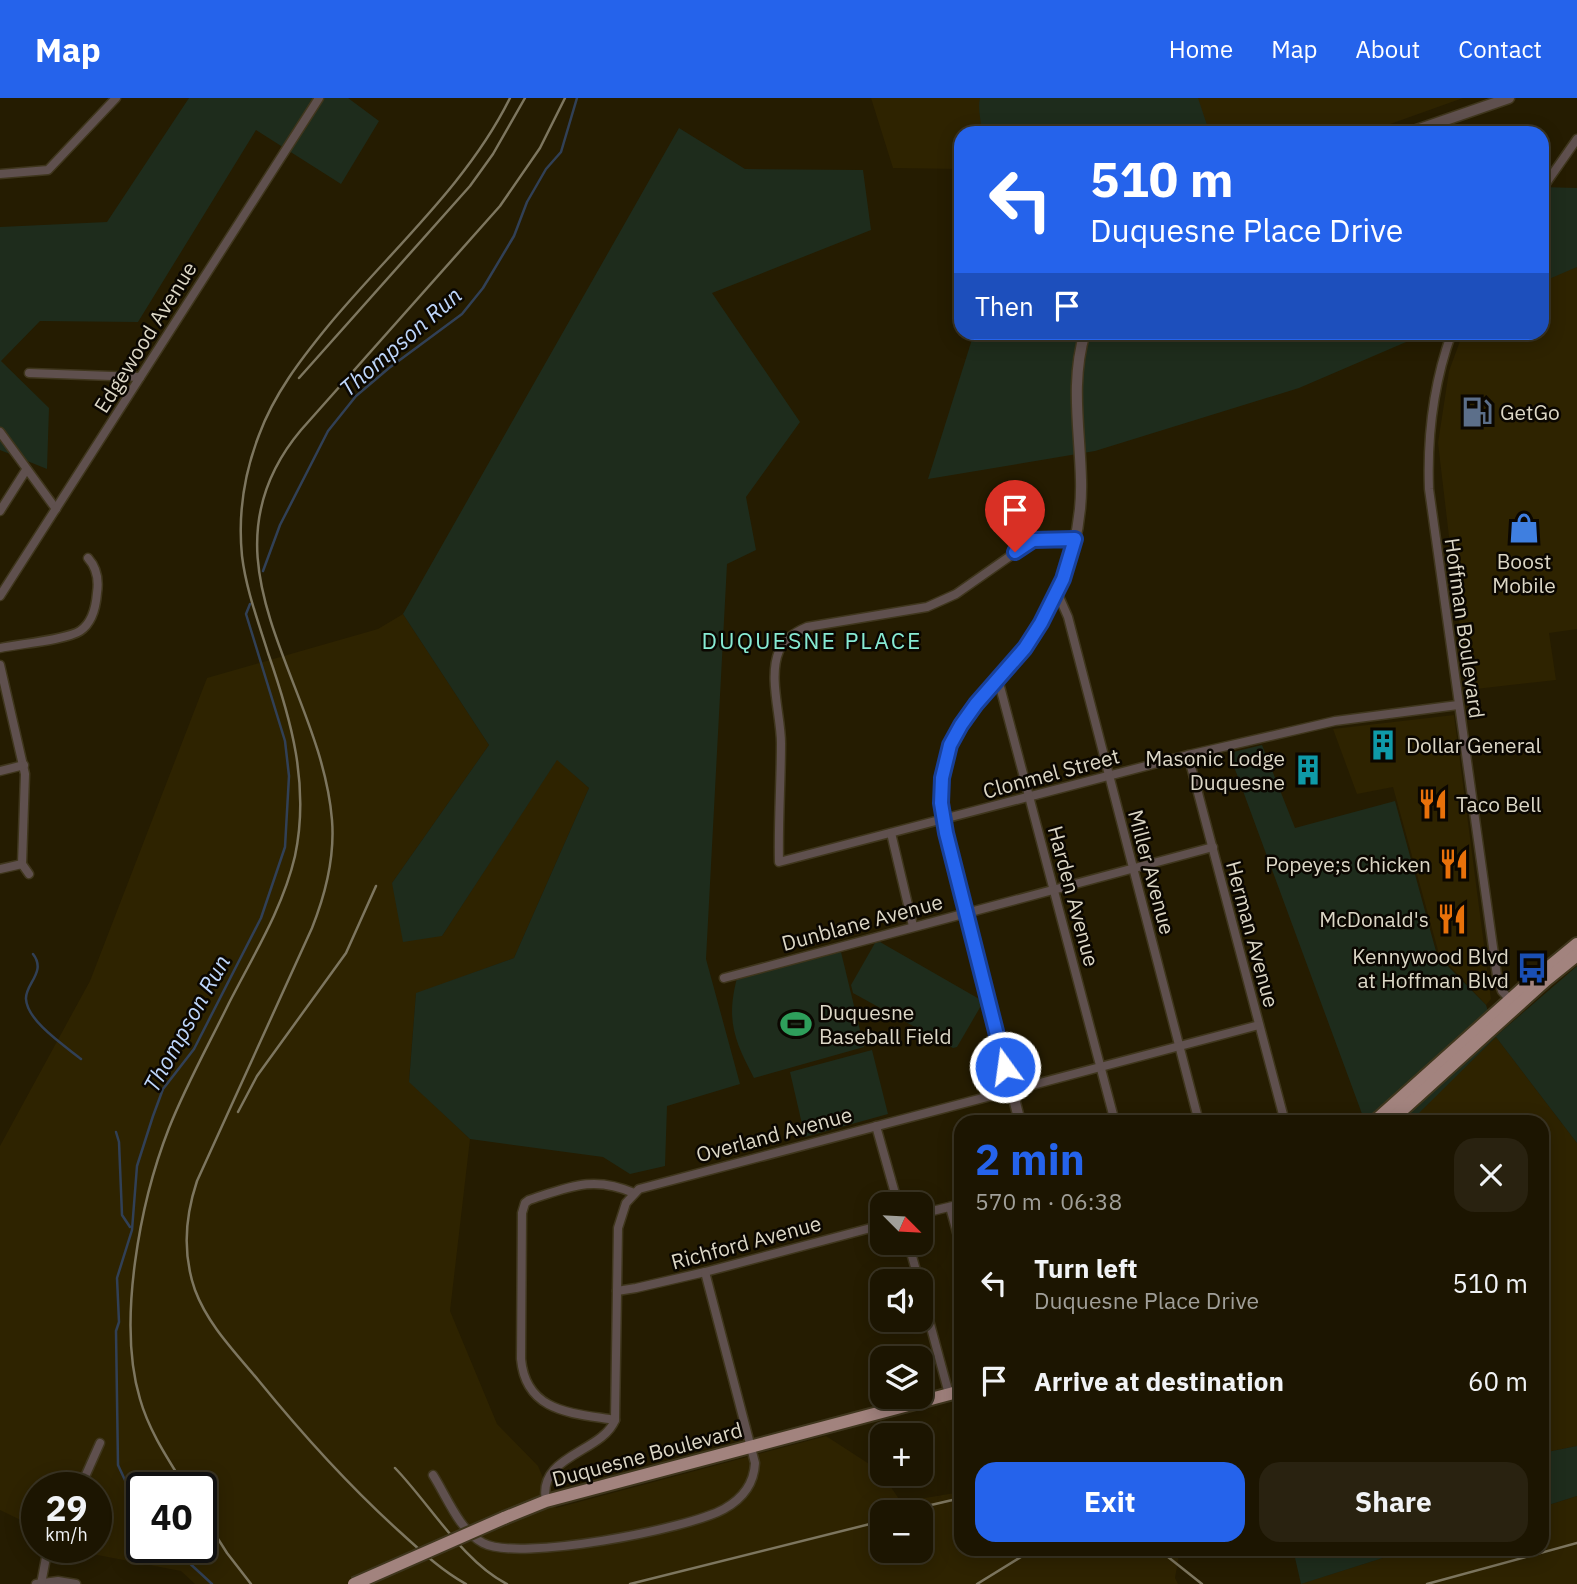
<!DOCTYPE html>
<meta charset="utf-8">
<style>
:root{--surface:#1c1501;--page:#292210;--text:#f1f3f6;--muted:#a09f99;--line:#3a3423;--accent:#2563eb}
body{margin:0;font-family:"IBM Plex Sans",sans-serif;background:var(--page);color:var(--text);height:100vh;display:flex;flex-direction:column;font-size:26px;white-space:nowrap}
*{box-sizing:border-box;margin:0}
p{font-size:23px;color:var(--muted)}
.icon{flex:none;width:38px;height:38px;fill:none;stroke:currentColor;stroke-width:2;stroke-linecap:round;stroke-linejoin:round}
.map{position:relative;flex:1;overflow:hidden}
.drawer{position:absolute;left:954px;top:1017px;width:595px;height:441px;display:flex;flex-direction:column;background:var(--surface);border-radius:21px;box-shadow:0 4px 18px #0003,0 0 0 2px var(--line)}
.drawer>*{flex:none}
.hud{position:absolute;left:954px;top:28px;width:595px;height:214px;border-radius:21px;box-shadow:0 4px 18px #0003,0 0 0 2px var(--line);background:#2563eb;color:#fff;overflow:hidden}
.needle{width:46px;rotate:114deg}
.tools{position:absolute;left:870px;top:1094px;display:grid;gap:14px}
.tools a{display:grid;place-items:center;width:63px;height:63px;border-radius:14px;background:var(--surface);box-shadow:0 4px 18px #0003,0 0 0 2px var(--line);font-size:35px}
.speed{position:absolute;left:21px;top:1374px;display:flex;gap:14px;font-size:35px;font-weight:700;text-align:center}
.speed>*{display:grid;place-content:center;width:91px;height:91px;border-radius:50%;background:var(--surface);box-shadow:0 4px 18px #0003,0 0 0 2px var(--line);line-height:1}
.speed small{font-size:18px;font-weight:400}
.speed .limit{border:4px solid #111;border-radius:10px;background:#fff;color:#111}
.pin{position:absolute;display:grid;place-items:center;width:60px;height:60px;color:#fff;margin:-72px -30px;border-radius:50% 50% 50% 0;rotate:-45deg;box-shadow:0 0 7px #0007}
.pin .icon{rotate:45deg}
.me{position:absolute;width:77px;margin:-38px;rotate:346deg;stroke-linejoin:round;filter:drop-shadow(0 0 5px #0008)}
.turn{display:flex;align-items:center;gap:24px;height:147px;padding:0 21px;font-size:32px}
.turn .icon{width:91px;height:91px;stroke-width:2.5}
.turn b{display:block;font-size:49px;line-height:60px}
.then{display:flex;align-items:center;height:66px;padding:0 21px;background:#0003;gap:14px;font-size:26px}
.round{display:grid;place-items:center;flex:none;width:74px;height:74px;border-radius:21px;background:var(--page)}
.headline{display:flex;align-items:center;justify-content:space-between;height:119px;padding:0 21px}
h1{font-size:42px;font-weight:700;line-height:52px;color:var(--accent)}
.primary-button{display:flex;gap:14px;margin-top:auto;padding:14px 21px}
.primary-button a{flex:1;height:80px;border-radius:21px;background:var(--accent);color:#fff;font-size:28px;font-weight:700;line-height:80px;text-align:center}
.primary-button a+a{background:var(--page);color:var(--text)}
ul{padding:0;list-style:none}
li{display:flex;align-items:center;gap:21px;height:98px;padding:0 21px}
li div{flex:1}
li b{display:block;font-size:26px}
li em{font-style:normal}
header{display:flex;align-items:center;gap:42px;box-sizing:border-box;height:98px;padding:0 35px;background:var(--accent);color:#fff}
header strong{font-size:33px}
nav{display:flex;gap:38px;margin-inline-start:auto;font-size:24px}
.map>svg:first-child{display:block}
.built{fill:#2e2300;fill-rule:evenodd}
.green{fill:#1e2c1c}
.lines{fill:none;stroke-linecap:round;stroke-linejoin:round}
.stream{stroke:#314056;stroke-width:2.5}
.minor-casing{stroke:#3f361d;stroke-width:11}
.tertiary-casing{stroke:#3f361d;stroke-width:13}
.primary-casing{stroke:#3f361d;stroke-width:16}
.minor{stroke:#5f504e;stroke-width:8}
.tertiary{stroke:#5f504e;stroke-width:10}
.primary{stroke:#a2837e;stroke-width:12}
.rail{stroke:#7d765f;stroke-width:2.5}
.primary-bridge-casing{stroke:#3f361d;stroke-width:16;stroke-linecap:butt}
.primary-bridge{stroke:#a2837e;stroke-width:12}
.route-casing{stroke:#184099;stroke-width:18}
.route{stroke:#2563eb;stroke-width:12}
.labels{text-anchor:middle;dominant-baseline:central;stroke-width:5;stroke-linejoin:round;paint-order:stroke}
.street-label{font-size:21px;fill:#dcd7c6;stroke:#0b0701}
.poi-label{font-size:21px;fill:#dcd7c6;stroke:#0b0701;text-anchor:start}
.water-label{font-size:23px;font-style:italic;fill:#bed6fb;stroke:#0b0701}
.neighbourhood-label{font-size:23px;letter-spacing:2px;fill:#87ead3;stroke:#0b0701}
</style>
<header>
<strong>Map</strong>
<nav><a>Home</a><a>Map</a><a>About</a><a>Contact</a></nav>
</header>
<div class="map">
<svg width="1577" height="1486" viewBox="0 0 1577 1486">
<rect width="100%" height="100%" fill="#251c01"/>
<g class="built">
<polygon points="871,0 1463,0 1365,35 961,35 961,71 893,70"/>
<polygon points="1577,160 1577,531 1549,535 1556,582 1467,592 1438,345 1449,273 1463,235 1542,234 1542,173"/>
<path d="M403 516 489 647 392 785 442 838 557 661 589 690 514 860 416 896 409 983 470 1041 450 1213 497 1326 538 1368 556 1410 826 1338 880 1373 901 1404 961 1394V1451H1180L1175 1480 1178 1486H195L181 1473 92 1456 78 1449H96V1390H37V1430L0 1412V1048L90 883 207 580 378 531ZM142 1390H201V1449H142ZM882 1414H920V1452H882Z"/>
<polygon points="1454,617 1491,901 1486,907 1439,856 1393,689 1357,696 1333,631"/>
<polygon points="1496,939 1577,1045 1577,1348 1542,1355 1542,1024 1419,1024 1415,1018"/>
<polygon points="1577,1398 1577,1486 1300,1486 1411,1451 1542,1451 1542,1409"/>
</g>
<g class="green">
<polygon points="189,0 348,0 379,23 341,86 256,32 138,224 40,223 1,263 49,310 47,371 0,352 0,129 107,124"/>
<path d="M980 0H1198L1207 27 1191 35H981C982 23 977 12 980 0Z"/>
<polygon points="679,30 745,71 863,72 871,132 712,195 800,324 746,399 756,452 727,466 706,861 740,986 667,1008 665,1068 630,1076 603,1059 470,1041 409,984 416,895 514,860 589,690 557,662 442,838 403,844 392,785 489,647 403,516"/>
<polygon points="1542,89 1577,90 1577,169 1542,184"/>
<polygon points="974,235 1427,235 1299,290 1095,353 928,381"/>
<polygon points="1262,647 1295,730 1395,703 1437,857 1486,907 1496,938 1577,868 1577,1045 1496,939 1416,1018 1419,1024 1365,1024 1229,655"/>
<polygon points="880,844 981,902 982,906 957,949 953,950 853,895 851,887 875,845"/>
<path d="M841 854 864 949 754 980C734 942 726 922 737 880Z"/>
<polygon points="872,952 888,1016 805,1039 790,974"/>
<polygon points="1577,1348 1577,1398 1542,1409 1542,1355"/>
<polygon points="1293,1451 1411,1451 1301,1486"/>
</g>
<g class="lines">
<g class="stream">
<polyline points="263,473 280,427 328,333 356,298 389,270 462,216 483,190 514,138 527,104 546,71 561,54 577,0"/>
<path d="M33 856C47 874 25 886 26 901 27 923 65 948 81 961"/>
<polyline points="116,1034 119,1044 122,1117 130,1129"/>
<polyline points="136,1406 118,1367 116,1233 119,1224 117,1180 132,1132 137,1068 153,1018 163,991 194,951 261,820 285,749 289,678 285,643 246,516 250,506"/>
<polyline points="140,1411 142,1414"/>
<polyline points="172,1449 212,1486"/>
</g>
<g class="minor-casing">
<g id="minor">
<polyline points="0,76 48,72 116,0"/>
<polyline points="1542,91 1577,41"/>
<path d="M1452 234C1433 286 1427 336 1429 391L1497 878 1502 893 1513 905"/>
<polyline points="29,275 140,279"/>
<polyline points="0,334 56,411"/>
<polyline points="0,413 26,372"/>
<path d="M1075 441 1033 442 956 496 927 509 807 529C795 534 784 541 779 553 768 579 781 618 781 645 781 684 778 724 779 764L1188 657 1335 623 1458 607"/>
<polyline points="1057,494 1068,519 1199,1024"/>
<polyline points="0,498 319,0"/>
<path d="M0 550C18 546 66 542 80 533 92 525 96 508 97 495 99 482 97 470 88 460"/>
<polyline points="0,567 25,676 22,766 29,776"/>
<polyline points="998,581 1115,1024"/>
<polyline points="1188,657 1285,1024"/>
<polyline points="0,673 24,667"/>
<polyline points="891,735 913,828"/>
<polyline points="0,771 22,766"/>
<polyline points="724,880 1213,749"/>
<polyline points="876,1028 898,1106"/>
<polyline points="950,1109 961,1149"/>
<polyline points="920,1116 961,1106"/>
<polyline points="908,1144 919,1183"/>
<polyline points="920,1189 949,1296"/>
<polyline points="617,1193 636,1190 705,1174 882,1127"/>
<path d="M615 1322C573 1315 526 1315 521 1261L522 1115 525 1105 529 1102C569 1089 593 1077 634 1095"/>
<path d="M433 1377C447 1399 459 1432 483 1445 518 1464 688 1431 724 1411 742 1401 754 1386 755 1365L705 1174"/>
<polyline points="80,1390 100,1345"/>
<path d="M546 1403C537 1357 602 1355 615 1322L618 1130 626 1105 639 1091 1259 927"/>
<polyline points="36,1486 58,1483 76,1486"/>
<polyline points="41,1486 48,1449"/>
</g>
</g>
<g class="tertiary-casing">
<g id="tertiary">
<polyline points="1408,35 1509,0"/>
<path d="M1020 1024 946 735C930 648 963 623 1015 563 1033 541 1048 516 1059 490 1074 456 1082 420 1081 382 1080 332 1070 284 1085 234"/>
</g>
</g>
<g class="primary-casing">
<g id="primary">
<polyline points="1374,1024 1521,892 1577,846"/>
<polyline points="1389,1024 1546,882 1577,857"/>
<polyline points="504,1420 546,1403 961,1293"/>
</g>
</g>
<use href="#minor" class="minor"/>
<use href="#tertiary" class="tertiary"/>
<use href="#primary" class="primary"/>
<g class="rail">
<polyline points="299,280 470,88 493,56 525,0"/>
<polyline points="238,1014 257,978 346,855 376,788"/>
<path d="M395 1370C429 1405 464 1465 507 1486"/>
<path d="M186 1390C168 1361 149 1333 140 1301 117 1224 140 1104 169 1030 186 987 209 946 229 905 253 858 283 810 295 758 310 687 291 621 268 555 258 523 246 491 242 458 238 418 244 376 259 337 274 296 301 261 328 228 390 153 467 87 510 0"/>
<polyline points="201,1414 227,1455 251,1486"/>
<polyline points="901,1414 961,1400"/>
<polyline points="1158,1451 1202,1486"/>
<path d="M466 1486C441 1472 421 1453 400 1434 348 1387 303 1337 259 1283 235 1254 208 1227 195 1192 182 1155 185 1119 197 1083L312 830C326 795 335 760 332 722 321 584 191 463 301 332L500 108 540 50 565 0"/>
<polyline points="630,1486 882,1423"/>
<polyline points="977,1486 1034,1451"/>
<polyline points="1427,1486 1577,1445"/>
</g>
<g class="primary-bridge-casing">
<polyline id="primary-bridge" points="354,1486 504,1420"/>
</g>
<use href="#primary-bridge" class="primary-bridge"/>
</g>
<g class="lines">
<g class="route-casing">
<polyline id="route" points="1005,969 946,735 941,705 942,680 950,647 961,627 976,606 1025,550 1041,525 1063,481 1075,441 1033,442 1015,454"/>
</g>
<use href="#route" class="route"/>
</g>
<defs>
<g id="fuel-bare" transform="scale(2.415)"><path d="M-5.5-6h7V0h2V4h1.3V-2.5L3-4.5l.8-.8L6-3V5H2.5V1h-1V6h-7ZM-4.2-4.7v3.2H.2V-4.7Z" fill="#5c6f8a" stroke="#0b0701" stroke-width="2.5" paint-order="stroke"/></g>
<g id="shop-bare" transform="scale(2.415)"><path d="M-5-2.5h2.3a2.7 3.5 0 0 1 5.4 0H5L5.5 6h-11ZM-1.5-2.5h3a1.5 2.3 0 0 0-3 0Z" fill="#3f7fe0" stroke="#0b0701" stroke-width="2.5" paint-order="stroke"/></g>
<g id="building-bare" transform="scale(2.415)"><path d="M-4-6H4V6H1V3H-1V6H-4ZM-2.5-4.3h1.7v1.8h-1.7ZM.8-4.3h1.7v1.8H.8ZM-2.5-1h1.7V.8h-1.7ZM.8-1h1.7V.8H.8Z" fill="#0f9aa8" stroke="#0b0701" stroke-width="2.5" paint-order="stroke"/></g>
<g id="restaurant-bare" transform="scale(2.415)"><path d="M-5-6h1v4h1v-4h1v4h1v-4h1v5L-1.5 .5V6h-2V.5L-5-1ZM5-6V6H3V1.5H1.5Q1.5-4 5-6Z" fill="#e8710a" stroke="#0b0701" stroke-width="2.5" paint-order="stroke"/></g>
<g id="bus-bare" transform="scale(2.415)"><path d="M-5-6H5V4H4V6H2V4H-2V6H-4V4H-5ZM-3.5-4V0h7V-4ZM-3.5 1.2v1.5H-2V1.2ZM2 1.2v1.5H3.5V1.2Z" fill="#1a4fb4" stroke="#0b0701" stroke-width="2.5" paint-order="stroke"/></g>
<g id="stadium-bare" transform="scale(2.415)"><path d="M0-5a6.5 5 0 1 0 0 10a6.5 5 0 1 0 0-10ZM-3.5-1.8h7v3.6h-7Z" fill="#2e9e5b" stroke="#0b0701" stroke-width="2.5" paint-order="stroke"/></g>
</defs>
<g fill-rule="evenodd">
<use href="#fuel-bare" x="1477" y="314"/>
<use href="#shop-bare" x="1524" y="430"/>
<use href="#building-bare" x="1383" y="647"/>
<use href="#building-bare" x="1308" y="672"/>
<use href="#restaurant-bare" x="1433" y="706"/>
<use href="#restaurant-bare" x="1454" y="766"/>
<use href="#restaurant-bare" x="1452" y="821"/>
<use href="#bus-bare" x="1532" y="870"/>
<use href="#stadium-bare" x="796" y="926"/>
</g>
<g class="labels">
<g class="street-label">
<text transform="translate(145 239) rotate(-58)">Edgewood Avenue</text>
<text transform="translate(1465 530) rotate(82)">Hoffman Boulevard</text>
<text transform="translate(1051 675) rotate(-15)">Clonmel Street</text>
<text transform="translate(1152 774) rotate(75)">Miller Avenue</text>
<text transform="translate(1074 798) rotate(75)">Harden Avenue</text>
<text transform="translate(862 824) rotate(-15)">Dunblane Avenue</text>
<text transform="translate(1253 836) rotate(75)">Herman Avenue</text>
<text transform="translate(774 1036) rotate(-15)">Overland Avenue</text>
<text transform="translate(746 1144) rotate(-15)">Richford Avenue</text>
<text transform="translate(647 1356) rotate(-15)">Duquesne Boulevard</text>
</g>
<g class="poi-label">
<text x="1500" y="314">GetGo</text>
<text x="1524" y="463" text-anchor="middle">Boost<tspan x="1524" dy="24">Mobile</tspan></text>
<text x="1406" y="647">Dollar General</text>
<text x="1285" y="660" text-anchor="end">Masonic Lodge<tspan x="1285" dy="24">Duquesne</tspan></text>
<text x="1456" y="706">Taco Bell</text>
<text x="1431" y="766" text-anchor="end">Popeye;s Chicken</text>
<text x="1429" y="821" text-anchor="end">McDonald's</text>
<text x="1509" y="858" text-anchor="end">Kennywood Blvd<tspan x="1509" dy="24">at Hoffman Blvd</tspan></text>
<text x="819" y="914">Duquesne<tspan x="819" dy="24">Baseball Field</tspan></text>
</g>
<g class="water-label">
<text transform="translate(400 243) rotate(-41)">Thompson Run</text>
<text transform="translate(186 925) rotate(-61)">Thompson Run</text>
</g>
<g class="neighbourhood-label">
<text x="812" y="542">DUQUESNE PLACE</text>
</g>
</g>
</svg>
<div class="tools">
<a><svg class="needle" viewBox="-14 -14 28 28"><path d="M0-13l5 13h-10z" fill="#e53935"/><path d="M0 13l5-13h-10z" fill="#a09f99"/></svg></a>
<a><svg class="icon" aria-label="sound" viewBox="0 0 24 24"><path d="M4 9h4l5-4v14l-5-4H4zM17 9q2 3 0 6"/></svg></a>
<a><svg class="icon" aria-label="layers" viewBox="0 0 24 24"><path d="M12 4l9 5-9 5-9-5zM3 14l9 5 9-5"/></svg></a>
<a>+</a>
<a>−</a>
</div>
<div class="speed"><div>29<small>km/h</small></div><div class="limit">40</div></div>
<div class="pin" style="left:1015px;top:454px;background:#d93025"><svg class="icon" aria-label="arrive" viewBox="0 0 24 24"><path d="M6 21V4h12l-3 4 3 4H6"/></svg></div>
<svg class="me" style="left:1005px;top:969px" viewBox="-20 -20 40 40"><circle r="17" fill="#2563eb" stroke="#fff" stroke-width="3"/><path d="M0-11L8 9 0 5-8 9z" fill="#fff"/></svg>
<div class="hud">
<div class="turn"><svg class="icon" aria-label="left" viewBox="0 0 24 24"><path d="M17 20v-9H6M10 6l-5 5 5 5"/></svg><div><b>510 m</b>Duquesne Place Drive</div></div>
<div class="then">Then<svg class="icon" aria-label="arrive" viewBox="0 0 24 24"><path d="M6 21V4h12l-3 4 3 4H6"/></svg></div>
</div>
<section class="drawer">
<div class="headline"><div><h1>2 min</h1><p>570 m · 06:38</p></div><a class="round"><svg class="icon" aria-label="close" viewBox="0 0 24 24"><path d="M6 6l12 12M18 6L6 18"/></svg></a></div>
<ul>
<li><svg class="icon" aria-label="left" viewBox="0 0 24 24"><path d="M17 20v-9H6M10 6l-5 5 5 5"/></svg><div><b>Turn left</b><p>Duquesne Place Drive</p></div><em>510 m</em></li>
<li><svg class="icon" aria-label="arrive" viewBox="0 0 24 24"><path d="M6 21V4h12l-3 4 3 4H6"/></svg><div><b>Arrive at destination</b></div><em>60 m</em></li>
</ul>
<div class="primary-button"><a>Exit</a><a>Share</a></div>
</section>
</div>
